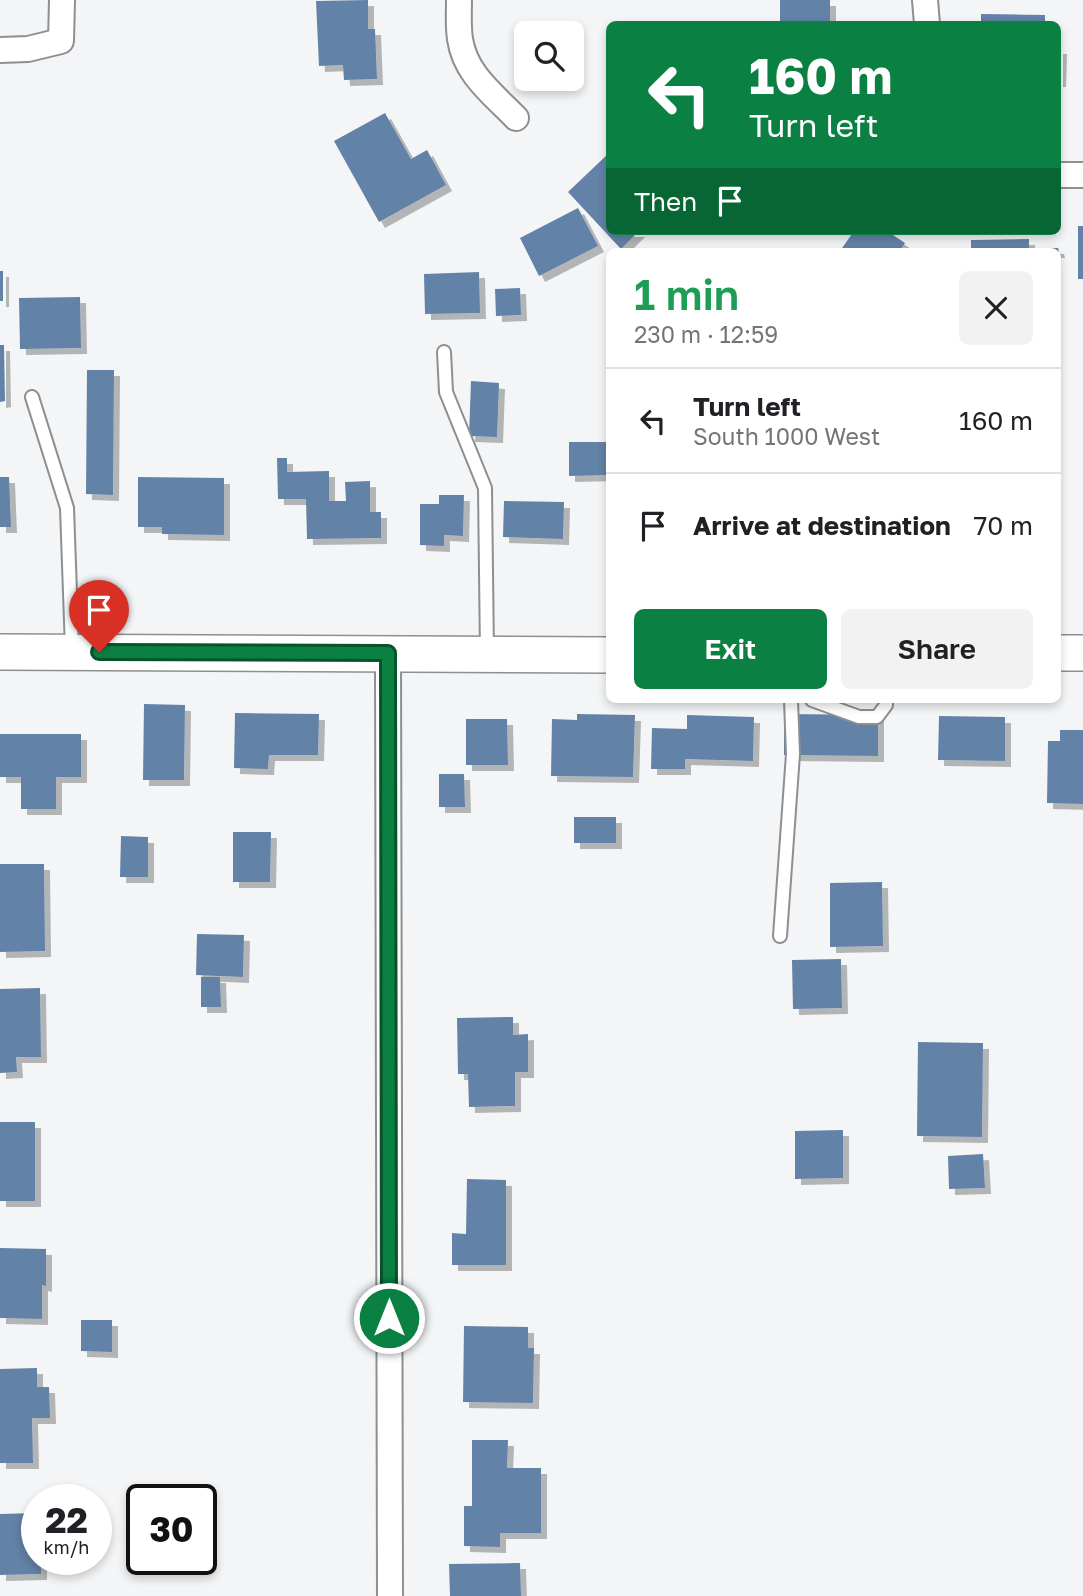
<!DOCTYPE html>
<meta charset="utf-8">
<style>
:root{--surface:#fff;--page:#f2f2f2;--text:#202124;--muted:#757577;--line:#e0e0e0;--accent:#0b8043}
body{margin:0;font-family:"Golos Text",sans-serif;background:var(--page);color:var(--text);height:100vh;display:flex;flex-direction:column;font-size:26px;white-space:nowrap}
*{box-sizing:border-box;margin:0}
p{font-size:23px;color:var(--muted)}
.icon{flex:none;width:38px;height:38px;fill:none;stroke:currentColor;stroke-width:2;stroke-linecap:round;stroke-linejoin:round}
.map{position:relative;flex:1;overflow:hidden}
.panel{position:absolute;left:606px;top:248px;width:455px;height:455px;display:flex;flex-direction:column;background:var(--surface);border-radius:10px;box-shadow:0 4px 10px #0003}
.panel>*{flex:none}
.banner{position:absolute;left:606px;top:21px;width:455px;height:214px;border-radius:10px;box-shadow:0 4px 10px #0003;background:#0b8043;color:#fff;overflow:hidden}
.buttons{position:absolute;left:514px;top:21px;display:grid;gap:14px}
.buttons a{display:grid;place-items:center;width:70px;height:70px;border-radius:10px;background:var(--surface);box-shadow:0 4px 10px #0003;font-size:35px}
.speed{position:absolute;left:21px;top:1484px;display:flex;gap:14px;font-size:35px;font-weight:700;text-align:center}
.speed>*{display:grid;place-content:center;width:91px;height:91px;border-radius:50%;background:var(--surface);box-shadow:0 4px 10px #0003;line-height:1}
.speed small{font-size:18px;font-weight:400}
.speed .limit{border:4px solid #111;border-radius:10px;background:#fff;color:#111}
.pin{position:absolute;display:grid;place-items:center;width:60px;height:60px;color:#fff;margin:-72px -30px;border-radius:50% 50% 50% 0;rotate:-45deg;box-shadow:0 0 7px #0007}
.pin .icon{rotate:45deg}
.me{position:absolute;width:77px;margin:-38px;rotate:0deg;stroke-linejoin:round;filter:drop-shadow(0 0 5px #0008)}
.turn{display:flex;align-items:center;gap:24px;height:147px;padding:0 28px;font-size:32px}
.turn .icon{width:91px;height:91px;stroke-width:2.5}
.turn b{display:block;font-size:49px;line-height:60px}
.then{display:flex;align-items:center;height:66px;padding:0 28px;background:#0003;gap:14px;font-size:26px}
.round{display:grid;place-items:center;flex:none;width:74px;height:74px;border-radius:10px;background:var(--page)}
.headline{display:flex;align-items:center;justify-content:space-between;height:119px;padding:0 28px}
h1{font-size:42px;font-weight:600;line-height:52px;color:#1e9e55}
.button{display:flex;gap:14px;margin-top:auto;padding:14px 28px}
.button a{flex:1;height:80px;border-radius:10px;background:var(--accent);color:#fff;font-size:28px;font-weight:600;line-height:80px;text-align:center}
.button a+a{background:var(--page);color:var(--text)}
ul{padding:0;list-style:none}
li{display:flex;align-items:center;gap:21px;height:105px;padding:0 28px;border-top:2px solid var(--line)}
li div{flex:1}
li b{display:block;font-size:26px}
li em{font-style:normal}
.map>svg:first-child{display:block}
.building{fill:#6482a7;filter:url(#shadow)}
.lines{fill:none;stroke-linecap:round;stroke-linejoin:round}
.lane-casing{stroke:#8e8f91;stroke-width:16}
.street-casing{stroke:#8e8f91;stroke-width:28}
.secondary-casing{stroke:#8e8f91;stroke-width:38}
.lane{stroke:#fff;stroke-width:12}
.street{stroke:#fff;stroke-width:24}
.secondary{stroke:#fff;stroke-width:35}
.route-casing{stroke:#07532c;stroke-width:18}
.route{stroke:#0b8043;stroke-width:12}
</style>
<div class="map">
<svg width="1083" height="1596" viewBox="0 0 1083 1596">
<defs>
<filter id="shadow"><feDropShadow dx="6" dy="6" stdDeviation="0" flood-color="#0004"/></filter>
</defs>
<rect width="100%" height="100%" fill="#f3f5f7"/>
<g class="building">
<polygon points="368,0 368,29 375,29 377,79 344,80 343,65 319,66 316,1"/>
<rect x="780" y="0" width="50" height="24"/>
<polygon points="981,14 1045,15 1045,24 981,24"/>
<polygon points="1057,48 1061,48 1060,81 1057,81"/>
<polygon points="385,113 411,159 427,150 446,185 379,222 334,141"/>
<polygon points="609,153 609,231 639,231 621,249 568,192"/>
<polygon points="578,208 598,246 539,276 520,238"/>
<rect x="1078" y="226" width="5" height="53"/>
<polygon points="854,231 887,231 905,243 899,252 841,252 840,251"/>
<polygon points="1029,239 1029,248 1058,248 1059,252 971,252 971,240"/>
<rect x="0" y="271" width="3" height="30"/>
<polygon points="479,272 480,313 425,314 424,274"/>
<polygon points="520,288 521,315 496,316 495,289"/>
<polygon points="80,297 81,348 20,349 19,298"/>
<polygon points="0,345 4,345 5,401 0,402"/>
<polygon points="87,370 114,370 113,495 86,494"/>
<polygon points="471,381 499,383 497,437 469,436"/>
<polygon points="569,442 609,442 609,475 569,476"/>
<polygon points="277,458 287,458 287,472 329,471 329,501 346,501 345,482 370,481 370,512 381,512 381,538 307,539 306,499 278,499"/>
<polygon points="0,477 9,477 11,527 0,527"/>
<polygon points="138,477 224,478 224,535 162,534 162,527 138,527"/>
<polygon points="439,495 464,495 463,536 444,535 444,546 420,545 420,504 439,504"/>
<polygon points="504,501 564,502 563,539 503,537"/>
<polygon points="144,704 185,705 184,780 143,780"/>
<polygon points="235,713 319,714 318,755 269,755 268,769 234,768"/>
<polygon points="577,714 635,715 633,777 551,776 552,719 577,720"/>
<polygon points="784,714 878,715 878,756 784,755"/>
<polygon points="687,715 754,717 753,761 685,759 685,769 651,769 652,728 687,729"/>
<polygon points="939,716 1005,717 1005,761 938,760"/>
<polygon points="466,719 507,719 508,765 466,765"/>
<polygon points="1060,730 1083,730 1083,804 1047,803 1048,741 1060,741"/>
<polygon points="0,734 81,734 81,777 56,777 56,809 21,809 21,777 0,777"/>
<polygon points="439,774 464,774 465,807 439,807"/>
<rect x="574" y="817" width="42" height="26"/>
<polygon points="233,832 271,832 270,882 233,882"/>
<polygon points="121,836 148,837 148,877 120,877"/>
<polygon points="0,864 44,864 45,951 0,952"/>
<polygon points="882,882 883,946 830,947 830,883"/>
<polygon points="197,934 244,935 243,977 196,975"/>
<polygon points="841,959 842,1008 793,1009 792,960"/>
<polygon points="201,977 220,977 221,1007 201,1007"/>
<polygon points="40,988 41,1057 16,1057 17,1072 0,1073 0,989"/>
<polygon points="513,1017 513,1035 528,1034 528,1072 515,1072 515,1106 469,1107 468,1074 458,1074 457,1018"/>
<polygon points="918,1042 983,1043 982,1137 917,1136"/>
<rect x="0" y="1122" width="35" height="79"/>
<polygon points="843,1130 843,1178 795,1179 795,1131"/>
<polygon points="983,1154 985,1188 949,1189 948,1156"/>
<polygon points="467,1179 506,1180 506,1265 452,1265 452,1233 466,1234"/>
<polygon points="0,1248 46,1249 46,1286 42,1285 42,1319 0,1318"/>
<polygon points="81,1320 112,1320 112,1352 81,1351"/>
<polygon points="464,1326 528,1327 528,1348 534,1348 533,1403 463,1402"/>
<polygon points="37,1368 37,1387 49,1387 50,1418 32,1418 33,1463 0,1463 0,1369"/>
<polygon points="472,1440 508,1440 507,1468 541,1468 541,1533 500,1533 500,1547 464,1546 464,1506 472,1506"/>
<polygon points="37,1513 37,1559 41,1559 41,1574 0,1575 0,1514"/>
<polygon points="520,1563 521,1596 450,1596 449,1564"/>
</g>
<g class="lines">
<g class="lane-casing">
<g id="lane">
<polyline points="444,352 446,392 485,488 487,654"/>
<polyline points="32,397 67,508 72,649"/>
<polyline points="812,700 859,717 877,717 886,705 886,700"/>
<polyline points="780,936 793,754 791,700"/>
</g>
</g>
<g class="street-casing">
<g id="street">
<path d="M459 0C459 13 458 26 460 39 465 74 493 94 516 118"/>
<polyline points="925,0 927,24"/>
<polyline points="0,50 28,49 61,41 62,0"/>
<polyline points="1057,175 1083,175"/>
<polyline points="388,653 390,1596"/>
</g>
</g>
<g class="secondary-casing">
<g id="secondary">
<polyline points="0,652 609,655"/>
<polyline points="1057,653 1083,653"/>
</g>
</g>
<use href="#lane" class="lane"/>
<use href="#street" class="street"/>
<use href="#secondary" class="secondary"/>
</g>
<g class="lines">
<g class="route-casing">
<polyline id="route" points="99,652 388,653 389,1318"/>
</g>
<use href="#route" class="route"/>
</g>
</svg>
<div class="buttons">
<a><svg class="icon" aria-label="search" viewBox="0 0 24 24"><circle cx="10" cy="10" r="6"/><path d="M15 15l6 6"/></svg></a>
</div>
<div class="speed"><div>22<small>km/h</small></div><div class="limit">30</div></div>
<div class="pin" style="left:99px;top:652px;background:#d93025"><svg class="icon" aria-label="arrive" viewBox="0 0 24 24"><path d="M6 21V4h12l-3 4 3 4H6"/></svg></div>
<svg class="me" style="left:389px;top:1318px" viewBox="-20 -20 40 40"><circle r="17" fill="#0b8043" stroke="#fff" stroke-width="3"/><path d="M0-11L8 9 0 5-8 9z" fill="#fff"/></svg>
<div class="banner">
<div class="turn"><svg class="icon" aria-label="left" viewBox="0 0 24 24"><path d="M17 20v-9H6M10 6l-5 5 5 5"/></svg><div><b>160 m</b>Turn left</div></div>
<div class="then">Then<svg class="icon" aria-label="arrive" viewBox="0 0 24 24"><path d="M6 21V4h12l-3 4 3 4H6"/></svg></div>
</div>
<section class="panel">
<div class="headline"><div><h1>1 min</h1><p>230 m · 12:59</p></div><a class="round"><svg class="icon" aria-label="close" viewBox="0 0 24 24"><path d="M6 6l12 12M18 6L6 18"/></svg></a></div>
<ul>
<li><svg class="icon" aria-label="left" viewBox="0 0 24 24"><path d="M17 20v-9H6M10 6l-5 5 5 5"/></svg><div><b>Turn left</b><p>South 1000 West</p></div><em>160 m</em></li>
<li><svg class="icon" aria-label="arrive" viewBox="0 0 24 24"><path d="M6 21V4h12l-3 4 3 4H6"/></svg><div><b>Arrive at destination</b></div><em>70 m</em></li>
</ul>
<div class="button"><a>Exit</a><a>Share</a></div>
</section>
</div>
